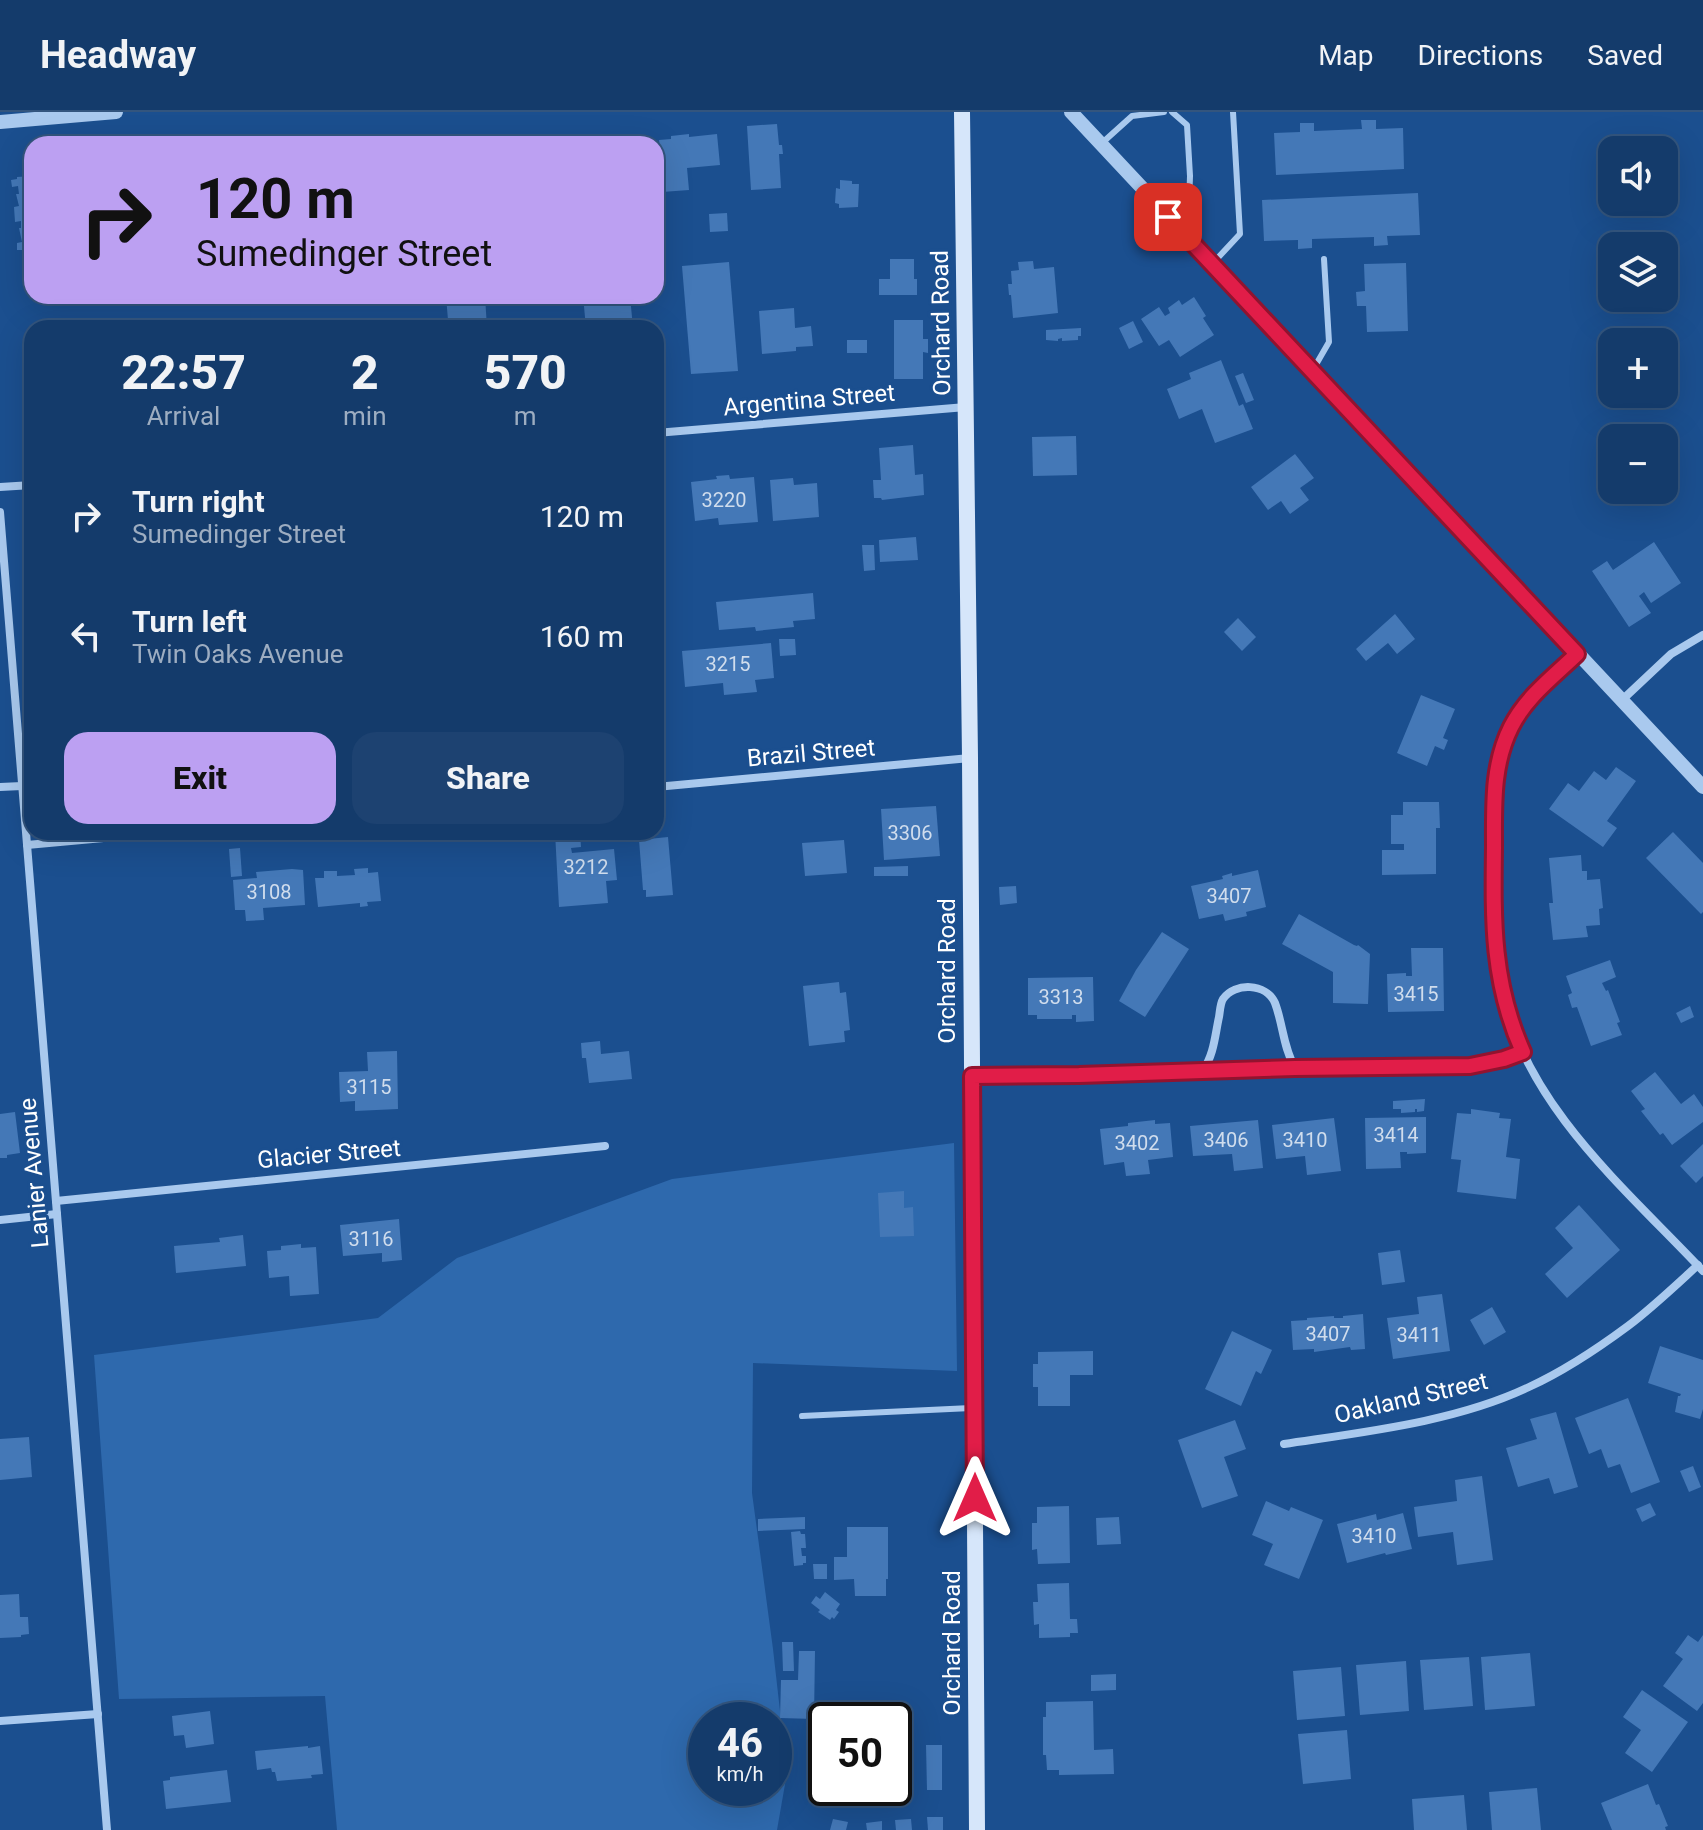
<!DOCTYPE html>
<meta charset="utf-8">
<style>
:root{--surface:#143b6b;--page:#1d4271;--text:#f1f3f6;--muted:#9dadc1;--line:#33557e;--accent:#bca0f2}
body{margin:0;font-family:Roboto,sans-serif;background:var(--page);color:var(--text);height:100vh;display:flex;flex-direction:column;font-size:30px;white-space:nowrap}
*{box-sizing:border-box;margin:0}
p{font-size:26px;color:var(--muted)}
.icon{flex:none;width:44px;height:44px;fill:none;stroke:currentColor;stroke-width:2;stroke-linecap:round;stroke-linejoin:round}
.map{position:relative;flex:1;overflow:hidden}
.panel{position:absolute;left:24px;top:208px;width:640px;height:520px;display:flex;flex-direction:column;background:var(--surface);border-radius:24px;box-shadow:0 8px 32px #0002,0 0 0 2px var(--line)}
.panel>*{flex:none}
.banner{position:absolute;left:24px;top:24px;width:640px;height:168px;border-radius:24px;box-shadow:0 8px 32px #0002,0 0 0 2px var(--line);background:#bca0f2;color:#111;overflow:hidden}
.fabs{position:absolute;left:1598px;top:24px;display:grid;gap:16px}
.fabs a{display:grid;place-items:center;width:80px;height:80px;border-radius:16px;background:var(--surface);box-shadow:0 8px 32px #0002,0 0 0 2px var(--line);font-size:40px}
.speed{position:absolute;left:688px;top:1590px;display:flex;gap:16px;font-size:40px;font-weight:700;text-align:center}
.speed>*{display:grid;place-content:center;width:104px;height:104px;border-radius:50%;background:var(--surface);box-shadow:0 8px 32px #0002,0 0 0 2px var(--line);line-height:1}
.speed small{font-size:20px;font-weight:400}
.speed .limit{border:4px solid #111;border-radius:12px;background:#fff;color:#111}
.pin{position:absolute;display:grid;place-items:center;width:68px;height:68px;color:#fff;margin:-34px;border-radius:16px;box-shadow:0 4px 12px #0006}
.me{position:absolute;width:88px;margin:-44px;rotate:0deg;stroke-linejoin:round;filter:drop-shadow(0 0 6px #0008)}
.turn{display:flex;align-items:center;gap:28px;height:168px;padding:0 40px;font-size:36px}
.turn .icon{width:104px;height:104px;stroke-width:2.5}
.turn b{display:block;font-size:56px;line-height:68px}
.eta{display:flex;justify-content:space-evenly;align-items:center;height:136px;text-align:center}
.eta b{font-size:48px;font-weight:800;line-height:56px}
.button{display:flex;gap:16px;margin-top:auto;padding:16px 40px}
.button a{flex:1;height:92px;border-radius:24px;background:var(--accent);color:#111;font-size:32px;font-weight:800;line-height:92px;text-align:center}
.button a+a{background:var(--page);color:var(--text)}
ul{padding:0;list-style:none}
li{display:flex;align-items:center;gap:24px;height:120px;padding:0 40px}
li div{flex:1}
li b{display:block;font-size:30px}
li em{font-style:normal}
header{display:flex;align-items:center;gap:48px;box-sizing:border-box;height:112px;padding:0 40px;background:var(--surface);border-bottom:2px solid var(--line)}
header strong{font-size:38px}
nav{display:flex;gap:44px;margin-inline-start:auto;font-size:28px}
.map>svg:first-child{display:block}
.green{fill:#2e69ad;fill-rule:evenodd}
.building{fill:#4478b7}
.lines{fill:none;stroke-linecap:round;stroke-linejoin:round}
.service{stroke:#a9c9ee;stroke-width:6}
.minor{stroke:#a9c9ee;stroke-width:8}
.tertiary{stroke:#a9c9ee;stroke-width:14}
.secondary{stroke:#d6e6fa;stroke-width:16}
.route-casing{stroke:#92132f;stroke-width:20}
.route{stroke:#e11d48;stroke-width:14}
.labels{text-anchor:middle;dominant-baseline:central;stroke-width:6;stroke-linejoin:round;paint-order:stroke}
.number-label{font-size:20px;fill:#d0dded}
.street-label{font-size:24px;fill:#fff;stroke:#1b4f8f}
</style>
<header>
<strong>Headway</strong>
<nav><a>Map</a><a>Directions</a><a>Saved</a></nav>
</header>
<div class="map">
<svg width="1703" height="1718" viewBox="0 0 1703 1718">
<rect width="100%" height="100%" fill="#1b4f8f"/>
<path class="green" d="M954 1031 957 1259 753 1251 752 1381 773 1537 787 1661 777 1718H337L325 1584 119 1587 94 1243 378 1206 457 1146 672 1067ZM706 1608H774V1676H706Z"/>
<g class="building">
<polygon points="1361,8 1376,8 1376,17 1403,16 1404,57 1276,63 1274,21 1300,20 1300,11 1314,11 1314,19 1362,17"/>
<polygon points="777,12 779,33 782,33 783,42 779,42 781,76 751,78 747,14"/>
<polygon points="689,22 689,25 717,22 720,53 687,56 689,78 662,80 659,56 662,56 659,28 671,27 671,24"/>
<polygon points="444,27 445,32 422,32 422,28"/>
<polygon points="32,64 32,138 17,138 17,131 22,130 19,116 21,116 21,109 15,110 14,95 19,94 16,82 19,82 18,74 12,75 11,68 17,67 17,65"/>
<polygon points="840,68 852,69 852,72 859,72 858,95 839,96 839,92 835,91 836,76 840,77"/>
<polygon points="1418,81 1420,123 1387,124 1388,133 1374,134 1374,125 1312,127 1312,136 1298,137 1298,128 1264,129 1262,88"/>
<polygon points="727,101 728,119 710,120 709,102"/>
<polygon points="666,141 666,154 656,155 656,142"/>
<polygon points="890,147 914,147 914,167 917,167 917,183 879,183 879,167 890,167"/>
<polygon points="1033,149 1034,157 1054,155 1058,201 1013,206 1011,183 1009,183 1008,172 1012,172 1011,159 1019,158 1018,150"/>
<polygon points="729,150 738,259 691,262 682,154"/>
<polygon points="1406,151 1408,219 1367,220 1366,194 1357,194 1356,180 1365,179 1364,152"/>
<polygon points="446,184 485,184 487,216 457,216 456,207 448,208"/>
<polygon points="583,184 630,184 633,216 586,216"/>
<polygon points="1194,185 1206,204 1203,206 1214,223 1180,245 1169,228 1159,234 1141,207 1159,195 1165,204 1170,201 1168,196 1179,188 1182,193"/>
<polygon points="794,196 795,216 811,214 813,234 796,235 796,239 762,242 759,199"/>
<polygon points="894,208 923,208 923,227 928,227 928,241 923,240 923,267 894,267"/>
<polygon points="1133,209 1143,230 1129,237 1119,216"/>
<polygon points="1081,216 1081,224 1078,224 1078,228 1062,229 1062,226 1058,227 1058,229 1046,228 1046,218"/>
<rect x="847" y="228" width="20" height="13"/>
<polygon points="1221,248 1239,294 1243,292 1253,317 1215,331 1202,297 1179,307 1167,277 1191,267 1189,261"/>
<polygon points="1243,261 1254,288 1246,291 1235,264"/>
<polygon points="1076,324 1077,363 1033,364 1032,325"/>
<polygon points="913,333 915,363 923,362 924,383 882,388 881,386 874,386 873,368 881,368 879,336"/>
<polygon points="1295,342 1314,366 1300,376 1309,388 1290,402 1281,389 1268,398 1251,375"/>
<polygon points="729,363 730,367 754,365 758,410 719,413 718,406 695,409 691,370 717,367 716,364"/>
<polygon points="793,366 794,373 817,371 819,405 773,409 770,368"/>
<polygon points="1673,368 1679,381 1664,388 1660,378 1664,378 1664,372"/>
<polygon points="916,425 918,448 880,450 879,428"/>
<polygon points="1654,430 1681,471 1651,491 1644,480 1639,484 1651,501 1629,515 1592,459 1607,449 1613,458"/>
<polygon points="862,433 874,433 875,458 864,459"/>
<polygon points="813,481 815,507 793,509 794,515 756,519 755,515 719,518 716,490"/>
<polygon points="1395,502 1415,527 1397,542 1388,531 1366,549 1356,537"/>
<polygon points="1238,506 1256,525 1242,539 1224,520"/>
<polygon points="779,527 795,527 796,543 780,544"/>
<polygon points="771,531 774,566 755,568 757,580 724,583 723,571 685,575 682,539"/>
<polygon points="1421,583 1455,597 1443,626 1448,628 1444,638 1435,634 1427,654 1397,641"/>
<polygon points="1616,655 1636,669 1607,709 1617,716 1603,735 1549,697 1568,671 1579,679 1594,659 1606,668"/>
<polygon points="1403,690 1439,690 1440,716 1436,716 1436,762 1382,763 1382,738 1404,738 1404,732 1391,732 1391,703 1403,703"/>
<polygon points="936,694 940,744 884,748 881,697"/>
<polygon points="555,720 580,720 581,735 571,736 572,741 614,737 617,768 606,769 608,791 559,795"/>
<polygon points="1673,720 1703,751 1703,800 1701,802 1646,746"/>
<polygon points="668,725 673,783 646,785 646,778 643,778 639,728"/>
<polygon points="844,728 847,761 805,764 802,731"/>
<polygon points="240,736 242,764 231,765 229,737"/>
<polygon points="1581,743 1582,759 1587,759 1587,768 1600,767 1603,796 1599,797 1600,813 1586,814 1588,825 1553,828 1549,791 1553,791 1549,746"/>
<polygon points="908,754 908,764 874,764 874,755"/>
<polygon points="368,756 368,761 378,760 381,789 367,790 368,794 360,795 360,791 318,795 315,766 324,766 324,759 337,759 337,764 355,763 354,757"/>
<polygon points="292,757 303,758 305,793 263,796 264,808 246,809 245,798 235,798 233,768 257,766 256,760"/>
<polygon points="1258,758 1266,795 1246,800 1247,804 1225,809 1223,802 1199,807 1191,774 1223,767 1222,764 1232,761 1232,764"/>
<polygon points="1016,774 1017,791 1000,793 999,775"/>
<polygon points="1299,802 1354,833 1357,834 1358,833 1370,842 1368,892 1333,891 1333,860 1282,832"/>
<polygon points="1162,820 1189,837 1145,905 1119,889 1136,858"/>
<polygon points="1411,836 1443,836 1444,899 1388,900 1387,862 1406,861 1406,864 1412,864"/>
<polygon points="1610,848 1616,865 1602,871 1606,879 1608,878 1620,910 1617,911 1622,923 1591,934 1577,895 1572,896 1568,883 1572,881 1566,864"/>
<polygon points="1093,865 1094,909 1076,910 1076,903 1072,903 1072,907 1037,907 1037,903 1028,903 1028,866"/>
<polygon points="839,870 840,881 846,880 850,918 844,919 845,930 809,934 803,874"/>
<polygon points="1690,894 1694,905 1681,911 1676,901"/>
<polygon points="600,929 601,942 629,939 632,967 589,971 586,946 582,946 581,931"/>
<polygon points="397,939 398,997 355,999 355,989 340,990 339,960 368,959 367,940"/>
<polygon points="1655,960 1681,992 1694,982 1703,995 1703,1010 1672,1033 1663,1021 1660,1023 1641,999 1645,997 1631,979"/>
<polygon points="1425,987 1424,999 1417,1000 1417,997 1415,997 1415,1000 1401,1001 1401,997 1393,997 1393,989"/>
<polygon points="1471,997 1500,1001 1499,1006 1511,1007 1506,1045 1520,1047 1516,1087 1457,1080 1461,1048 1451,1047 1457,1001 1471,1002"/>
<polygon points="15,1000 20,1041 7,1043 7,1046 0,1046 0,1002"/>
<polygon points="1426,1005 1426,1041 1407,1042 1407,1040 1400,1040 1401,1056 1366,1057 1365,1006"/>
<polygon points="1334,1006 1341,1059 1307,1063 1305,1044 1276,1047 1272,1013"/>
<polygon points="1155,1008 1155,1012 1170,1011 1173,1045 1148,1048 1150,1062 1126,1064 1124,1050 1104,1053 1100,1017 1128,1014 1128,1011"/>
<polygon points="1258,1008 1263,1056 1234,1059 1232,1042 1193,1044 1190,1014"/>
<polygon points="1703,1032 1703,1064 1696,1071 1680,1054"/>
<polygon points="904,1079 904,1096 913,1095 914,1124 880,1125 878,1081"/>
<polygon points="1579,1093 1620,1138 1567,1186 1545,1162 1573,1136 1555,1116"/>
<polygon points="399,1107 402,1148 382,1150 382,1141 343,1144 340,1113"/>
<polygon points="243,1123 246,1154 176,1161 174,1134 220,1130 219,1126"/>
<polygon points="301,1132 301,1136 316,1135 319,1182 290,1184 289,1164 269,1166 267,1139 281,1138 281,1134"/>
<polygon points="1400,1138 1405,1170 1382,1173 1378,1141"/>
<polygon points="1442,1182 1450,1239 1393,1247 1387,1206 1419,1202 1417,1185"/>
<polygon points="1492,1195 1506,1220 1484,1233 1470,1208"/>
<polygon points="1363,1202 1365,1237 1351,1238 1350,1235 1314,1240 1314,1237 1293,1238 1291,1209 1307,1208 1307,1206 1334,1204 1334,1206 1343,1206 1343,1204"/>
<polygon points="1232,1219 1272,1238 1261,1262 1256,1259 1241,1294 1205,1277"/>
<polygon points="1660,1234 1703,1248 1703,1297 1700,1307 1675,1300 1678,1284 1680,1284 1681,1282 1648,1271"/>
<polygon points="1093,1239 1093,1263 1070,1263 1070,1294 1038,1294 1038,1275 1033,1275 1033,1252 1038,1252 1038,1240"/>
<polygon points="1628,1286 1660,1370 1631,1381 1620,1352 1608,1356 1601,1337 1589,1342 1575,1306"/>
<polygon points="1556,1300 1578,1375 1554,1382 1549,1366 1518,1375 1506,1336 1537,1327 1530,1307"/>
<polygon points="1235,1308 1246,1337 1224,1345 1238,1384 1202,1396 1178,1328"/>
<polygon points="29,1325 32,1365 0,1368 0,1327"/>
<polygon points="1693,1354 1701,1375 1689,1380 1680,1359"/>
<polygon points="1482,1364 1493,1448 1457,1453 1453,1420 1418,1425 1414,1395 1457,1389 1455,1368"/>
<polygon points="1266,1389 1289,1399 1291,1395 1323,1408 1299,1467 1264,1453 1273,1432 1252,1423"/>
<polygon points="1650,1391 1656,1403 1642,1410 1636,1397"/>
<polygon points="1069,1394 1070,1451 1038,1452 1037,1437 1032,1438 1032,1411 1037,1411 1037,1395"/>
<polygon points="1403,1401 1412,1437 1386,1443 1385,1441 1347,1451 1337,1412 1376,1402 1377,1408"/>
<polygon points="805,1405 805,1417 758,1419 758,1407"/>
<polygon points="1119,1405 1121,1432 1097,1433 1096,1406"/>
<polygon points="847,1415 888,1415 888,1467 886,1467 886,1484 855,1484 854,1467 834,1468 834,1445 847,1445"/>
<polygon points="800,1419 801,1422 805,1422 806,1436 801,1436 802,1444 806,1444 806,1451 803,1451 803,1453 794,1454 791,1420"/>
<polygon points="813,1452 827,1452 827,1467 814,1467"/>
<polygon points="1069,1471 1070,1507 1077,1507 1078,1521 1070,1521 1070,1525 1039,1526 1039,1512 1034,1513 1033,1490 1038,1490 1037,1472"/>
<polygon points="825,1480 840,1492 836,1498 839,1500 834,1507 832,1505 830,1508 818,1500 820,1498 811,1491 816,1484 820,1487"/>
<polygon points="19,1482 20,1505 28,1505 29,1522 21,1523 21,1525 0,1526 0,1483"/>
<polygon points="1688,1523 1698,1530 1703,1523 1703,1591 1697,1599 1663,1574 1683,1547 1675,1541"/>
<polygon points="782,1530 793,1530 794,1559 783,1559"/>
<polygon points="799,1539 815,1539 814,1607 780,1606 781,1568 798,1568"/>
<polygon points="1530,1541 1535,1594 1485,1598 1481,1545"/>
<polygon points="1469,1545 1473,1594 1424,1598 1420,1548"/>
<polygon points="1406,1549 1409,1599 1360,1603 1356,1553"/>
<polygon points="1341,1555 1345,1604 1297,1608 1293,1559"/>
<polygon points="1116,1562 1116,1578 1091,1579 1091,1563"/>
<polygon points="1642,1578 1688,1610 1652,1660 1625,1641 1641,1618 1623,1605"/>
<polygon points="1093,1589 1094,1638 1113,1637 1114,1662 1059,1663 1059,1658 1047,1658 1046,1643 1043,1643 1043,1605 1046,1605 1046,1590"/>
<polygon points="210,1599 214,1632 186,1636 184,1623 174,1624 172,1604"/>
<polygon points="1347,1618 1351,1667 1303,1672 1298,1622"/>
<polygon points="914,1632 914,1678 899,1678 898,1633"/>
<polygon points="926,1633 942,1633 942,1678 927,1678"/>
<polygon points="308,1634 308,1636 320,1634 323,1662 311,1663 312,1666 277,1669 275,1660 272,1660 271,1656 257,1658 255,1639"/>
<polygon points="227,1658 231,1690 166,1697 163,1669 170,1668 170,1665"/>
<polygon points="1648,1672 1656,1693 1659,1692 1668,1714 1665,1715 1666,1718 1612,1718 1601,1691"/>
<polygon points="1537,1676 1541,1718 1492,1718 1489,1680"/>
<polygon points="1464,1683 1467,1718 1414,1718 1412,1687"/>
<polygon points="927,1705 943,1705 943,1718 928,1718"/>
<polygon points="833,1707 848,1710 846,1718 830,1718"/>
<polygon points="911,1707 912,1718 896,1718 895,1708"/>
<polygon points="882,1709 882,1718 867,1718 866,1711"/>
</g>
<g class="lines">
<g class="service">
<polyline points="1172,0 1187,13 1190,64 1188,123"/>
<polyline points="1102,31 1132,4 1164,0"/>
<polyline points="1214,150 1240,122 1233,0"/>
<polyline points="1314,256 1329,230 1324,147"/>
<polyline points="802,1304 971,1296"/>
</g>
<g class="minor">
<polyline points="656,321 966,295"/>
<polyline points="0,375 32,373"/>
<polyline points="0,400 107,1718"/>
<path d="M1577 542C1561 557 1543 572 1529 588 1488 633 1494 694 1494 750 1493 795 1493 839 1503 883 1528 996 1627 1078 1703 1159"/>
<polyline points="1621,589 1671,542 1703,523"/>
<polyline points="0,675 22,674"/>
<polyline points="656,675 970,646"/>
<polyline points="27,733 169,720"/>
<path d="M1203 958C1214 943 1215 923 1219 905 1220 900 1220 892 1223 887 1235 870 1266 871 1275 891 1283 912 1283 935 1295 956"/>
<polyline points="972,964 1079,963 1295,956 1470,954 1504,947 1523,940"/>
<polyline points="56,1089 605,1034"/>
<polyline points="0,1108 57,1102"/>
<path d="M1284 1332C1363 1320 1456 1310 1529 1275 1564 1259 1597 1237 1628 1214 1652 1196 1675 1174 1698 1153"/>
<polyline points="0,1609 98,1602"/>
</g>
<g class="tertiary">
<polyline points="1071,0 1703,675"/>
<polyline points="0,10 116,0"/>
</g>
<polyline class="secondary" points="962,0 970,646 977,1718"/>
</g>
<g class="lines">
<g class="route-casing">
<path id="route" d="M975 1386 972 964 1079 963 1295 956 1470 954 1504 947 1523 940C1492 871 1493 809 1494 735 1494 693 1492 653 1511 615 1526 585 1554 564 1577 542L1168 105"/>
</g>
<use href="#route" class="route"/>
</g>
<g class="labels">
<g class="number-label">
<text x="724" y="388">3220</text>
<text x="728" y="552">3215</text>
<text x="910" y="721">3306</text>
<text x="586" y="755">3212</text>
<text x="269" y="780">3108</text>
<text x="1229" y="784">3407</text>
<text x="1416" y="882">3415</text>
<text x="1061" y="885">3313</text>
<text x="369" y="975">3115</text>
<text x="1396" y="1023">3414</text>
<text x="1226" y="1028">3406</text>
<text x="1305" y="1028">3410</text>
<text x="1137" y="1031">3402</text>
<text x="371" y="1127">3116</text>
<text x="1328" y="1222">3407</text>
<text x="1419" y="1223">3411</text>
<text x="1374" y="1424">3410</text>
</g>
<g class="street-label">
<text transform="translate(941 211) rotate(-91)">Orchard Road</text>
<text transform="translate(809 288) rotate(-5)">Argentina Street</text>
<text transform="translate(811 641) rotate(-5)">Brazil Street</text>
<text transform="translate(947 859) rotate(-90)">Orchard Road</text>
<text transform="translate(329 1042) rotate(-5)">Glacier Street</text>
<text transform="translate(34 1061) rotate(-95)">Lanier Avenue</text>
<text transform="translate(1411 1286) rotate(-13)">Oakland Street</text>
<text transform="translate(952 1531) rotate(-90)">Orchard Road</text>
</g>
</g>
</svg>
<div class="fabs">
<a><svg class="icon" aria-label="sound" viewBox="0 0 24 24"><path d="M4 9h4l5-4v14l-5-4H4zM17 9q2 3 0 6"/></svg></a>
<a><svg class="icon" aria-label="layers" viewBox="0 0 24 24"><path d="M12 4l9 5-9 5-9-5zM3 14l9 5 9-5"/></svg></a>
<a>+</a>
<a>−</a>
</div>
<div class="speed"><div>46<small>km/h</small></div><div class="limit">50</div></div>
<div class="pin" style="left:1168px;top:105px;background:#d93025"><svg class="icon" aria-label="arrive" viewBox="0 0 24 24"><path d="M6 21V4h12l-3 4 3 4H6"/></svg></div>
<svg class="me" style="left:975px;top:1386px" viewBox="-20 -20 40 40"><path d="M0-17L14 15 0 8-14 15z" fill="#e11d48" stroke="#fff" stroke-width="4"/></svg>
<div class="banner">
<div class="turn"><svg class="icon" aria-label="right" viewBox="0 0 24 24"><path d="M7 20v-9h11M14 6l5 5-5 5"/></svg><div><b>120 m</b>Sumedinger Street</div></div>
</div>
<section class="panel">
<div class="eta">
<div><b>22:57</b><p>Arrival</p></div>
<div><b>2</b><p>min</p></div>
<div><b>570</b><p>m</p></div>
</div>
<ul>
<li><svg class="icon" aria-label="right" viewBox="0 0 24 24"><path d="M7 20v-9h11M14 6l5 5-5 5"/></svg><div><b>Turn right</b><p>Sumedinger Street</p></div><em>120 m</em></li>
<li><svg class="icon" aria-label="left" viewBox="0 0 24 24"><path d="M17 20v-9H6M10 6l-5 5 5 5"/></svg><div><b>Turn left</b><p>Twin Oaks Avenue</p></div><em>160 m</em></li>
</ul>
<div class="button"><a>Exit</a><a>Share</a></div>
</section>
</div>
